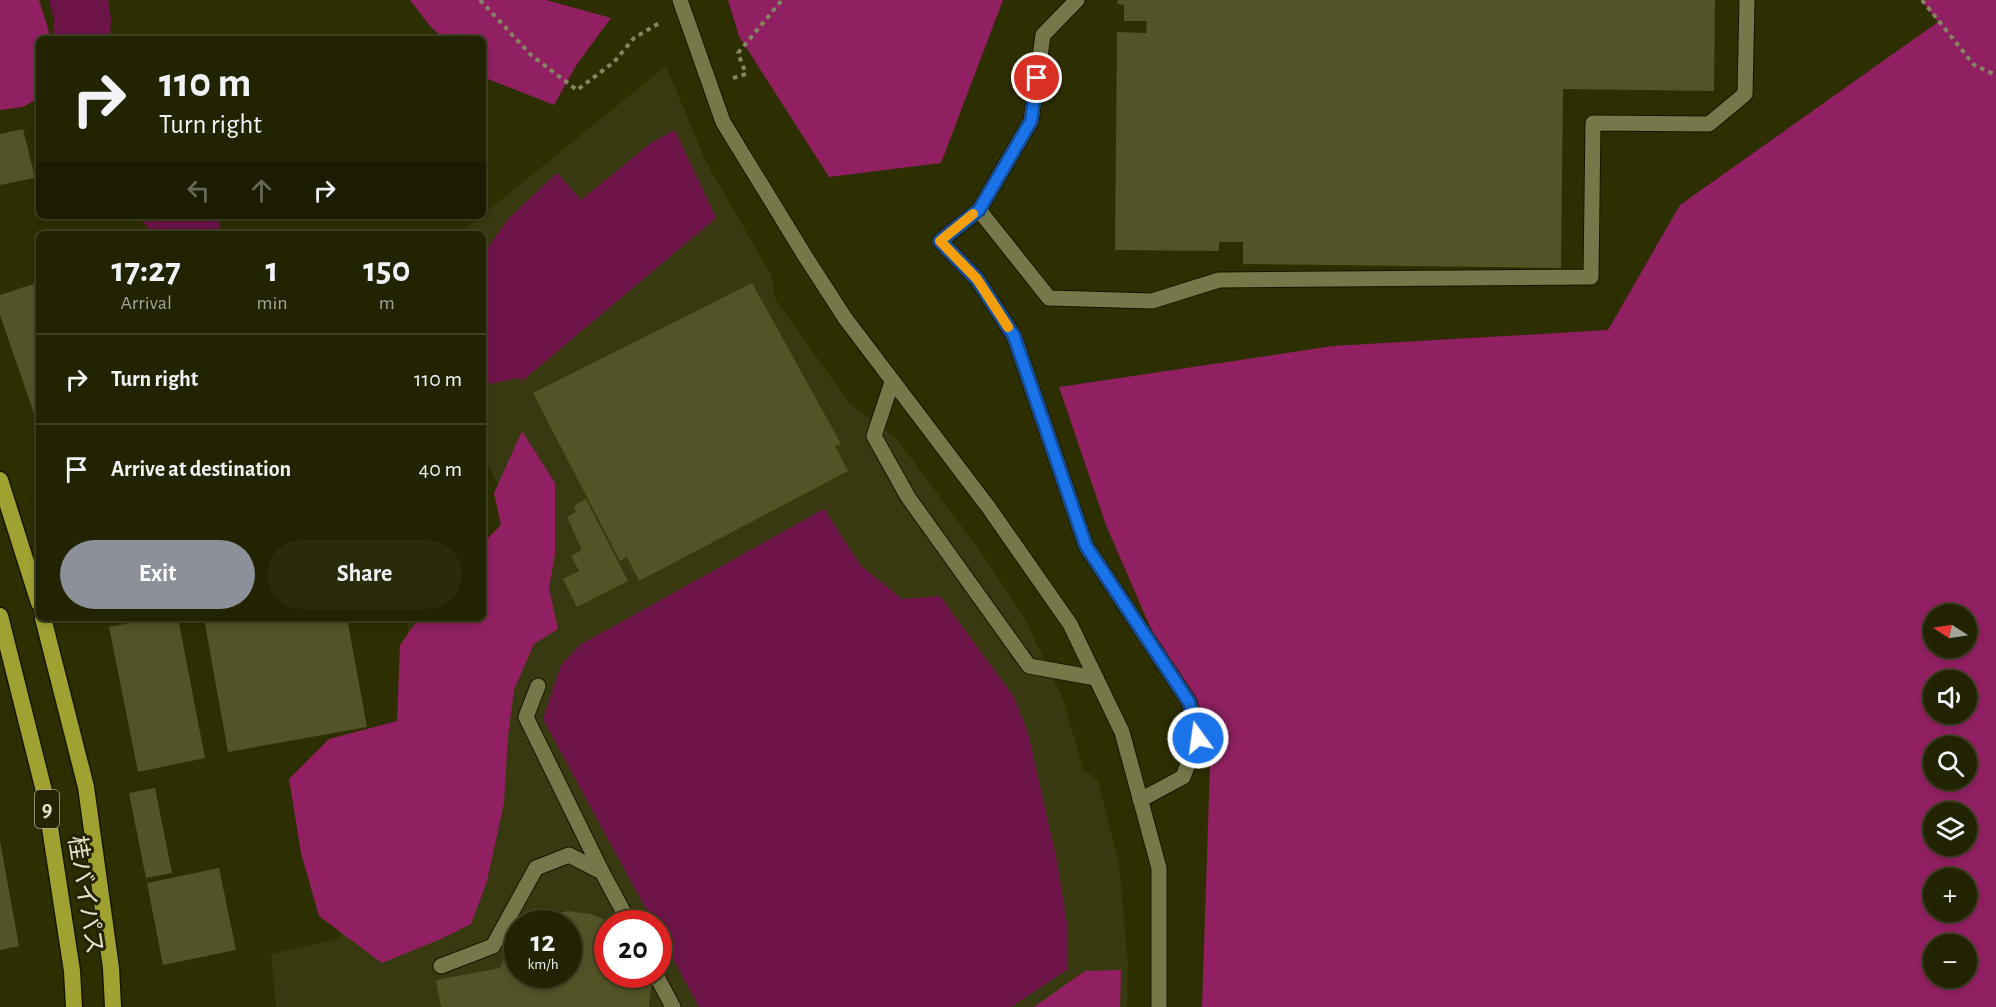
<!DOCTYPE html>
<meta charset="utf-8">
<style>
:root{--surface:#222300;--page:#2a2b0a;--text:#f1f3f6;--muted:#a2a499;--line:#3f4022;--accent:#8c9099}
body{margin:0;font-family:"Alegreya Sans","Noto Sans JP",sans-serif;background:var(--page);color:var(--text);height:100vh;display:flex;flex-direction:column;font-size:22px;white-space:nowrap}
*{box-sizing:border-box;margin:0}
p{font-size:20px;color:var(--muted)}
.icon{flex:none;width:33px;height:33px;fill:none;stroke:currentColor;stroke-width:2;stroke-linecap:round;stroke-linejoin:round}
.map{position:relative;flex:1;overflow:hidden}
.side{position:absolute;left:36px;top:231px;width:450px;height:390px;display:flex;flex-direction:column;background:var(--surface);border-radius:9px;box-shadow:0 3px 9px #0003,0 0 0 2px var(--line)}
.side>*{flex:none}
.banner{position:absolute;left:36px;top:36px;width:450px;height:183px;border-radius:9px;box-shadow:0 3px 9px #0003,0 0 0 2px var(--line);background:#222300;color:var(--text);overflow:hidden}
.needle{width:39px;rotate:282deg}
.controls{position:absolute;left:1923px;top:604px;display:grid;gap:12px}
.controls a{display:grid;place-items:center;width:54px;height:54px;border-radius:50%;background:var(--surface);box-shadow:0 3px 9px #0003,0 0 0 2px var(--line);font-size:30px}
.speed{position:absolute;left:504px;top:910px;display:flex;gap:12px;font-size:30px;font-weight:700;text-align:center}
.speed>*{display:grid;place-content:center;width:78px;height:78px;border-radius:50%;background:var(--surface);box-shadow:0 3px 9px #0003,0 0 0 2px var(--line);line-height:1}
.speed small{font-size:15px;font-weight:400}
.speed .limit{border:9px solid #d22;background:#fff;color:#111}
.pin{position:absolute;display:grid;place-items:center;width:51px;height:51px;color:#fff;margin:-26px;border:3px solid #fff;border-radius:50%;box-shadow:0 2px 6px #0007}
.me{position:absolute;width:66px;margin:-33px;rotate:346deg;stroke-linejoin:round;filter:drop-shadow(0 0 4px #0008)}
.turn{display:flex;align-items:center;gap:21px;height:126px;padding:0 24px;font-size:27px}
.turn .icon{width:78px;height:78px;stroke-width:2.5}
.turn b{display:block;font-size:42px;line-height:51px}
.lanes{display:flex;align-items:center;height:57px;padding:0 24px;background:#0003;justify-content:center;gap:30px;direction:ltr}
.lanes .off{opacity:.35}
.eta{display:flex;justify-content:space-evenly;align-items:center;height:102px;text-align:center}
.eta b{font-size:36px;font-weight:700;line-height:42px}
.button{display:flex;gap:12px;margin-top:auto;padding:12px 24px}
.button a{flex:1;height:69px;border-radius:36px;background:var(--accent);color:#fff;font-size:24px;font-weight:700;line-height:69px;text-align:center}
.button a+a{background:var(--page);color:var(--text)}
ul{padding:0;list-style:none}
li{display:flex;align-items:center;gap:18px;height:90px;padding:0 24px;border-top:2px solid var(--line)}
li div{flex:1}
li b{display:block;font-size:22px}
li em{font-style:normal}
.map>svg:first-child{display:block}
.built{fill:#393911;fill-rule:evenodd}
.green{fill:#6c1448}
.forest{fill:#902061;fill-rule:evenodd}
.building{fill:#525327}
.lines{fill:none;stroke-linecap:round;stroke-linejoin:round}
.service-casing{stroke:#161601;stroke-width:17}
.tertiary-casing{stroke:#161601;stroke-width:17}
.trunk-casing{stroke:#161601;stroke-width:19}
.path{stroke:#848561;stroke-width:4;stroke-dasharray:4.5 4.5;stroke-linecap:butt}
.service{stroke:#76784a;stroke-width:15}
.tertiary{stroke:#76784a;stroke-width:15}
.trunk{stroke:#9fa130;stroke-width:16}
.route-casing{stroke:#114b97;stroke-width:15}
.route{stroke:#1a73e8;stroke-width:10}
.slow{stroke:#f59e0b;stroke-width:10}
.labels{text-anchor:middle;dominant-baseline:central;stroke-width:6;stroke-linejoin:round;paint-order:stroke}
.shield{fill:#242403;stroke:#a9aa90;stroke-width:1.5}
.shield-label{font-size:22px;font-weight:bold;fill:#e2e4cc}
.street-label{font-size:24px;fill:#e2e4cc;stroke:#242403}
</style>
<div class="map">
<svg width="1996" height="1007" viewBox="0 0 1996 1007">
<rect width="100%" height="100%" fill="#2e2f00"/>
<path class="built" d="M666 66 706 162 771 274 775 299 850 404 896 438 983 555 1025 619 1064 702 1083 769 1098 781 1119 863 1128 967 1127 1007H276L271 954 341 938 309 755 421 729 407 618H483V540L524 532 483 457V234H459ZM518 924H568V975H518ZM608 924H658V975H608Z"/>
<g class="green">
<polygon points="49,0 108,0 111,18 110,39 53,39 54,20"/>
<polygon points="675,130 716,218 522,381 519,378 489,384 483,367 483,254 509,218 557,173 581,200 651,143"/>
<polygon points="137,216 217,216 222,234 154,234"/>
<polygon points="824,509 861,566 902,599 940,596 1014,697 1028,733 1057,861 1068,930 1068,969 1011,1007 699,1007 659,932 658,924 654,924 543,719 561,665 580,645"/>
</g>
<g class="forest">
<polygon points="0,0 39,0 49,32 48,39 39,39 39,98 23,107 0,110"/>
<polygon points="410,0 546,0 611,18 577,64 554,105 483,77 483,39 444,39 430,26"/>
<polygon points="728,0 1003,0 941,163 829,177 739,36"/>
<path d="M1921 0H1996V1007H1202L1210 765 1106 525 1059 387 1333 346 1608 330 1680 205 1938 22ZM1934 615H1966V648H1934ZM1934 681H1966V714H1934ZM1934 747H1966V780H1934ZM1934 813H1966V846H1934ZM1934 879H1966V912H1934ZM1934 945H1966V978H1934Z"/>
<polygon points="522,431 555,483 555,554 549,588 558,629 534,644 514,690 508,736 504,803 487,881 471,924 443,938 382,963 319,916 301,853 289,779 329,739 397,721 400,645 419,618 483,618 483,543 501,525 494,493"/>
<polygon points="1121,970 1120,1007 1034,1007 1085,971"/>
</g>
<g class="building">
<polygon points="1118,0 1715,0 1714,91 1563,89 1561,268 1243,264 1243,242 1219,242 1219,251 1115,250 1117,32 1146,33 1147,21 1124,21 1124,5 1117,4"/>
<polygon points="23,129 35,178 0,185 0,134"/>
<polygon points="36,283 39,291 39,428 0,315 0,295"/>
<polygon points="752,283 841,444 835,446 848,471 639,581 627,557 620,561 533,393"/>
<polygon points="586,499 628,581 577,607 563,579 579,571 571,556 582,550 567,517 576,512 574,506"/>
<polygon points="155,618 178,618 205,758 138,772 109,627"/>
<polygon points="204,618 347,618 367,727 228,752"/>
<polygon points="155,788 172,873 146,878 129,793"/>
<polygon points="0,841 19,946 0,950"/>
<polygon points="219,868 236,950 163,965 147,883"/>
<polygon points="567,911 591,914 614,924 608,924 608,975 649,975 651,984 649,1007 441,1007 436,980 500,968 508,947 518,935 518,975 568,975 568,924 532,924 549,916"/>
</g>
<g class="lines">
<g class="service-casing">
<g id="service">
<polyline points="1077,0 1043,35 1031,121 979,210 940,241 977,279 1014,336 1086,546 1189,702 1198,738 1183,777 1140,800"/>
<polyline points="979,210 1049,298 1152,301 1219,280 1591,277 1593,123 1709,124 1745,94 1747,0"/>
<polyline points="892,382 874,436 908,497 1029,666 1096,678"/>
<polyline points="538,686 526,717 602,872"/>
<polyline points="441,966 493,946 536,868 569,855 602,872 630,924"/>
<polyline points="656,975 673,1007"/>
</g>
</g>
<g class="tertiary-casing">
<polyline id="tertiary" points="680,0 723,122 805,256 845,318 989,508 1070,624 1122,732 1159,868 1159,1007"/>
</g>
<g class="trunk-casing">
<g id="trunk">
<polyline points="0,480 39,603"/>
<polyline points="0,616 45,795 72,971 74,1007"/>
<polyline points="43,618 86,787 111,968 113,1007"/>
</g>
</g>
<g class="path">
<polyline points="480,0 531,55 577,90 614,62 634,38 661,22"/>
<polyline points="1922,0 1974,65 1996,75"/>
<polyline points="733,78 746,74 738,53 782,0"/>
</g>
<use href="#service" class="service"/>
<use href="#tertiary" class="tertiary"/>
<use href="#trunk" class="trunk"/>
</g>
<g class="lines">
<g class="route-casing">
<polyline id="route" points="1037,78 1031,121 979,210 940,241 977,279 1014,336 1086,546 1189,702 1198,738"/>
</g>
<use href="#route" class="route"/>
<polyline class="slow" points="973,214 940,241 977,279 1008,327"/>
</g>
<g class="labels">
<rect class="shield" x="35" y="790" width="24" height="38" rx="4.5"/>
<g class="shield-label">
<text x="47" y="809">9</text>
</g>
<g class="street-label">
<text transform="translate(85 895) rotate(81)">桂バイパス</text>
</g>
</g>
</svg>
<div class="controls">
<a><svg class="needle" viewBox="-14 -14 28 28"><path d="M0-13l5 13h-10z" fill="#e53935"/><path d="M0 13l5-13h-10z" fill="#a2a499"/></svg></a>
<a><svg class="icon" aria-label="sound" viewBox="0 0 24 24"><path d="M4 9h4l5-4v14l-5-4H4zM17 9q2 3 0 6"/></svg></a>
<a><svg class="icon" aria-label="search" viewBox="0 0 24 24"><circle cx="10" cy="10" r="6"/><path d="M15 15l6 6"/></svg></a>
<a><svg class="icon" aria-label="layers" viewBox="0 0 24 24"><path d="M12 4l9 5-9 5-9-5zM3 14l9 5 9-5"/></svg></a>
<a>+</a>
<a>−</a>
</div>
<div class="speed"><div>12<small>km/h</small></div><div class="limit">20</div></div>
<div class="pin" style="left:1037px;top:78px;background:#d93025"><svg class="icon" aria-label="arrive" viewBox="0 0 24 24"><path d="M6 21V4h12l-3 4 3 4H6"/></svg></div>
<svg class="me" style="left:1198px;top:738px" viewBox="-20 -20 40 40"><circle r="17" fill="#1a73e8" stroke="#fff" stroke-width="3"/><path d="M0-11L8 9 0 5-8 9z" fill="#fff"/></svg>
<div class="banner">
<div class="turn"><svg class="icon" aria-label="right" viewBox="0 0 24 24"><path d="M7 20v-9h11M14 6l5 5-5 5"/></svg><div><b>110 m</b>Turn right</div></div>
<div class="lanes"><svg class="icon off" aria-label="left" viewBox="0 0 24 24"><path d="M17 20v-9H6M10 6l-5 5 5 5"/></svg><svg class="icon off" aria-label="ahead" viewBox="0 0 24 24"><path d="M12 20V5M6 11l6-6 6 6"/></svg><svg class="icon" aria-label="right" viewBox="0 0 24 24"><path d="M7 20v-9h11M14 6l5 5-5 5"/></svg></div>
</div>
<section class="side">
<div class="eta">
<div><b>17:27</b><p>Arrival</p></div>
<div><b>1</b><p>min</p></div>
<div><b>150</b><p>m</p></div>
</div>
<ul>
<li><svg class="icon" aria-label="right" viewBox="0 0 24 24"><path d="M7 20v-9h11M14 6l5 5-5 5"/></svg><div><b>Turn right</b></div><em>110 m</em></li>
<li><svg class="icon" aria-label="arrive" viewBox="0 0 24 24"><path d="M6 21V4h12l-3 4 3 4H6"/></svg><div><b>Arrive at destination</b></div><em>40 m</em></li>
</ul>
<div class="button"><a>Exit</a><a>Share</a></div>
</section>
</div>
